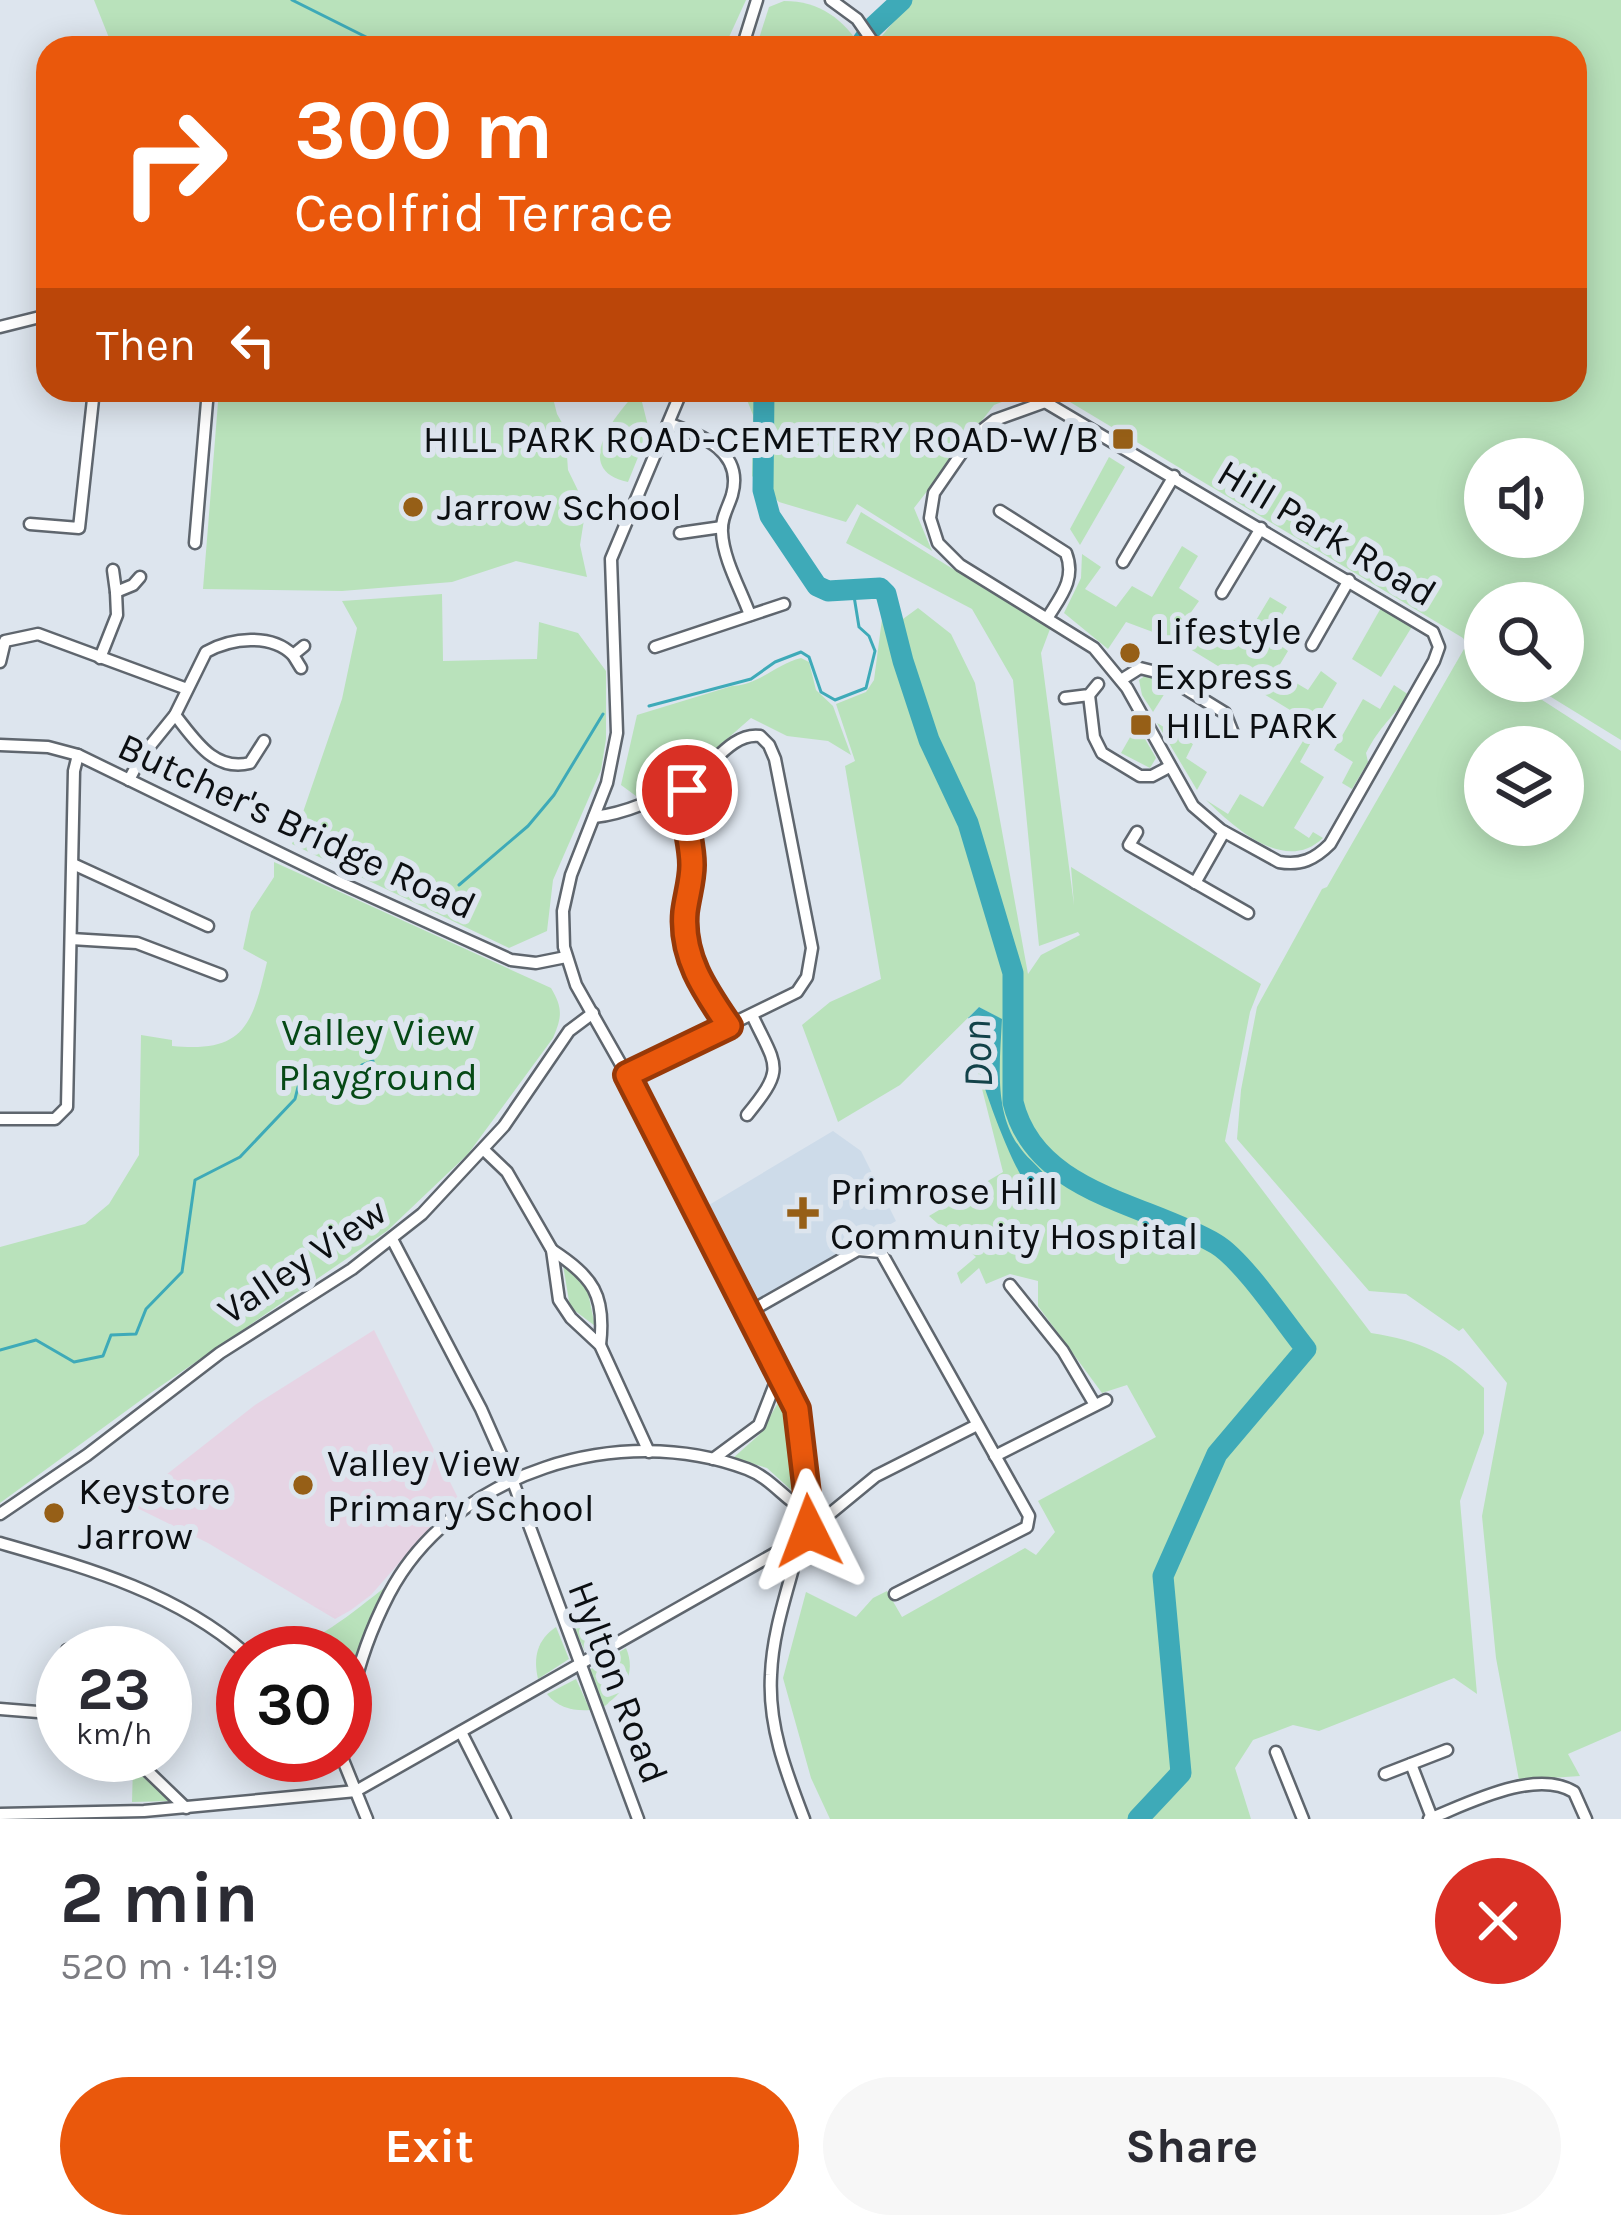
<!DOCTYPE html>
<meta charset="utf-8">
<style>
:root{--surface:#fff;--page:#f7f7f7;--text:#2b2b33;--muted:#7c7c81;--accent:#ea580c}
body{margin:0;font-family:Karla,sans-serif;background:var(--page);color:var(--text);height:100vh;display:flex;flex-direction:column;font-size:45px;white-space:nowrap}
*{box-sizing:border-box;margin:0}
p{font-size:39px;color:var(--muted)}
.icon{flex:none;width:66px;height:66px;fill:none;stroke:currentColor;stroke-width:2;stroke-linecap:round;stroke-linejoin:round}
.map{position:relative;height:1819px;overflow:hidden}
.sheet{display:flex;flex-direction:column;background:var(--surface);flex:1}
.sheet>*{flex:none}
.banner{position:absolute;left:36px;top:36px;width:1551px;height:366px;border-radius:36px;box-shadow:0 6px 30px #0003;background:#ea580c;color:#fff;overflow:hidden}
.fabs{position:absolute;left:1464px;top:438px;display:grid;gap:24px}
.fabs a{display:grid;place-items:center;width:120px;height:120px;border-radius:50%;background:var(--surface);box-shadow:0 6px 30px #0003;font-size:60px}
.speed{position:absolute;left:36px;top:1626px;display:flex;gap:24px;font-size:60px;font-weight:700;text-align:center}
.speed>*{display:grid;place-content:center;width:156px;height:156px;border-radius:50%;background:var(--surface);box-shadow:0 6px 30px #0003;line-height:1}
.speed small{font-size:30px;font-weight:400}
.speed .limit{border:18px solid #d22;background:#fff;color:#111}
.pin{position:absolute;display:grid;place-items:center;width:102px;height:102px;color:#fff;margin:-51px;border:6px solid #fff;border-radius:50%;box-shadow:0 3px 12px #0007}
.me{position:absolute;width:132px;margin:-66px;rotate:357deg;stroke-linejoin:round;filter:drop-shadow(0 0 9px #0008)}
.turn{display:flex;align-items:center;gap:42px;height:252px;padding:0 60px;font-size:54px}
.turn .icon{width:156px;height:156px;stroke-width:2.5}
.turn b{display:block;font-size:84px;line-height:102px}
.then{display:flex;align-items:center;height:114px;padding:0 60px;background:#0003;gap:24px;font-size:45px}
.round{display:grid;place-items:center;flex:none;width:126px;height:126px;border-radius:63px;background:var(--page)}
.head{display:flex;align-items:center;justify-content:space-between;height:204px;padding:0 60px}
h1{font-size:72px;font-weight:700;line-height:90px}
.button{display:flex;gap:24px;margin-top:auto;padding:24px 60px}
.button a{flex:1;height:138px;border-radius:72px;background:var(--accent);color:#fff;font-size:48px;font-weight:700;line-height:138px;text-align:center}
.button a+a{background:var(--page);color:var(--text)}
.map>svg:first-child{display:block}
.built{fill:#cddbe9}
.education{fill:#e6d4e4}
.green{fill:#b9e2bb;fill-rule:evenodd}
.water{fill:#3eaab8}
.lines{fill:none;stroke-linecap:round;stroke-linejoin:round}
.stream{stroke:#3eaab8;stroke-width:3}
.river{stroke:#3eaab8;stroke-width:21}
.minor-casing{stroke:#5f666e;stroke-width:15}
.minor{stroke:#fff;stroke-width:10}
.route-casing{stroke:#983908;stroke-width:30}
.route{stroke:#ea580c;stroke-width:21}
.poi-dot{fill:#965f17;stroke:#dde5ee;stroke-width:4.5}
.labels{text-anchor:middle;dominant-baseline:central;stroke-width:12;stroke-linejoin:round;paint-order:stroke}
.poi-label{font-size:39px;fill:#0c0f12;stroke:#dde5ee;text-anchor:start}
.street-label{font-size:39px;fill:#0c0f12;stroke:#dde5ee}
.park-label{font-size:39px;fill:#064916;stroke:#dde5ee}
.water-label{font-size:42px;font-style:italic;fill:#124249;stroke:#dde5ee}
</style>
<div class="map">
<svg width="1621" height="1819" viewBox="0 0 1621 1819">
<rect width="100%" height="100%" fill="#dde5ee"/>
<polygon class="built" points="833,1131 861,1151 896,1221 757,1300 709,1205"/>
<polygon class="education" points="374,1330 460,1502 433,1524 371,1595 351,1610 335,1619 208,1543 129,1504 255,1405"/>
<g class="green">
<polygon points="94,0 746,0 724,48 113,48"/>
<path d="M911 0H1621V740L1525 681H1563V603H1485V657L1468 647 1463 638 1060 396 1059 390H1575V48H888L882 36ZM1485 459H1563V537H1485Z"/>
<path d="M784 1C820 1 843 19 862 48H756L769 7Z"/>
<polygon points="219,390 332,390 332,398 410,400 411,392 551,390 557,414 565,428 568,470 586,507 580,545 587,577 516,561 452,582 342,591 203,589"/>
<path d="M639 390 649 430 628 482C570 470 616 413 639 390Z"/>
<polygon points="743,390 1023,390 1020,395 994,405 914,508 932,551 857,504 846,522 779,502 752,476 753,415"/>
<polygon points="1109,457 1125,467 1080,545 1070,529"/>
<path d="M861 512 1050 629 1041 653 1074 905 1071 867 1261 984 1250 1012 1225 1141 1371 1333C1421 1341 1447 1353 1484 1388V1433L1460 1501 1477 1694 1454 1678 1319 1731 1293 1725 1253 1740 1235 1768 1251 1819H830L811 1778 783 1678 806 1592 856 1617 873 1598 887 1591 902 1617 1025 1548 1036 1555 1055 1532 1038 1501 1156 1437 1127 1385 1102 1393 1038 1306V1281L1010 1274 986 1284 979 1268 961 1284 957 1273 976 1257 929 1216 1003 1172 975 1061 1001 1019 979 1007 900 1085 838 1122 802 1025 830 1002 881 979 845 766 855 761 836 704 866 692 874 680 882 619H891L892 627 918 608 951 634 975 683 1028 974 1041 955 1080 935 1078 932 1039 946 1013 680 972 609 846 543Z"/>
<path d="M1182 546 1198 556 1179 588 1199 601 1187 618 1219 637 1234 620 1252 627 1270 597 1287 607 1269 637 1288 651 1276 671 1308 690 1321 671 1337 683 1308 733 1314 737 1300 762 1324 777 1294 828 1309 838 1313 832 1323 838C1285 874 1236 829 1206 800L1228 814 1240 794 1263 807 1303 741 1287 730 1295 713 1177 641 1126 622 1108 649 1064 613 1081 578 1082 554 1101 567 1085 589 1116 607 1132 586 1152 597Z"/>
<polygon points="442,594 443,661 537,659 539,622 578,633 606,671 606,739 601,770 553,880 547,931 509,948 292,844 342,699 357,628 342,601"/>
<polygon points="1382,606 1413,625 1381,677 1352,659"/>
<path d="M1464 649 1485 662V681H1513L1621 751V1731L1568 1754 1580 1776 1519 1780 1496 1658 1482 1516 1507 1383 1463 1328 1459 1331 1406 1294 1369 1291 1237 1139 1241 1090 1257 1007 1322 889 1327 887ZM1485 747H1563V825H1485Z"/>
<path d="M801 658 809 662 816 690 833 706 851 755 828 741 787 736 751 718 695 767 636 796 621 785 637 715 732 686C759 685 776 664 801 658Z"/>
<polygon points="1149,673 1170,685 1153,712 1142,695 1139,680"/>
<path d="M1394 685 1409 695C1392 718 1380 726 1366 753L1368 762 1352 789 1342 783 1353 762 1334 750 1363 699 1380 709Z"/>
<polygon points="1157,723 1193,744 1186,758 1207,772 1197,790"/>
<polygon points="1137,725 1156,758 1150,768 1121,753"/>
<path d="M274 862 551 988C563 1008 562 1017 553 1038L468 1154 387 1231 152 1392 0 1503V1247L85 1224 109 1204 139 1155 141 1035 172 1040V1046C244 1053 252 1026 267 962L243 949 251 912 274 877Z"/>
<polygon points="563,1265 587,1288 595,1326 570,1307"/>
<polygon points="782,1396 796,1432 800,1498 767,1468 733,1458 759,1435"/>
<path d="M388 1585 352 1673 345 1704V1653H268C317 1645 350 1614 388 1585Z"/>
<polygon points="583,1617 599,1620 617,1636 585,1651 570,1620"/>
<path d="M556 1627 569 1659 538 1679C533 1657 537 1640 556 1627Z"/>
<path d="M626 1648C637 1674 623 1693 602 1708L589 1670Z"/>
<path d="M576 1679 590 1710C573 1711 558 1708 547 1694Z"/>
<polygon points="133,1765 171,1801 132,1802"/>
</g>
<path class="water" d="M979 1007 1002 1019C1000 1062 993 1113 1021 1149 1029 1160 1040 1167 1047 1178L1043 1187 1033 1193C1012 1174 966 1044 968 1018Z"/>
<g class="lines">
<g class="stream">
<polyline points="292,0 388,48"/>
<polyline points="649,706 751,679 775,662 801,652 809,657 821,692 835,700 866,688 875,651 869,636 859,627 853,590"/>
<polyline points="459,885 528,826 554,795 603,714"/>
<polyline points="0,1350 36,1340 74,1362 103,1356 111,1335 136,1334 146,1309 182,1272 195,1180 240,1157 295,1099 298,1087 342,1085 362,1065 373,1061"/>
</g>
<g class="river">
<polyline points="858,48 872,28 902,0"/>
<path d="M764 390 763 490 770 516 817 586 828 591 880 588 886 594 903 661 929 740 968 823 1013 973V1102C1035 1194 1147 1203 1216 1244 1243 1260 1285 1323 1306 1349L1217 1454 1163 1576 1181 1773 1138 1819"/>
</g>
<g class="minor-casing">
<g id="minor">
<polyline points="831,0 857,19 877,48"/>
<polyline points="742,48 757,0"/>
<polyline points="0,327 48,315"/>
<path d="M682 390 611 559 617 733 607 783 571 875 563 911 564 947 576 985 627 1075 797 1409C805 1442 810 1477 806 1511 798 1567 773 1618 771 1675 768 1726 786 1772 804 1819"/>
<path d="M1045 402 1433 632 1439 647 1434 661 1330 844C1315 859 1301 866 1279 862L1221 830 1193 806 1127 688 1094 648 960 565 938 543 930 518 934 493 972 438 995 420Z"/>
<path d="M670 424C703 436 744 452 732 495 728 508 721 518 722 532 723 559 741 590 750 615"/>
<path d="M1000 511 1066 553C1076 579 1061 596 1048 617"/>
<polyline points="30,524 79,528 94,390"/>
<polyline points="680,533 722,527"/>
<polyline points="195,543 208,390"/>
<polyline points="1123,562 1174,476"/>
<polyline points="113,570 116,592 133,585 140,577"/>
<polyline points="1222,593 1261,528"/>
<polyline points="1312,645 1349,580"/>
<polyline points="655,647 784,604"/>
<polyline points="100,658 117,615 116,592"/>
<polyline points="0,662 5,641 38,634 187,689"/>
<polyline points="301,668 293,655 304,646"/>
<polyline points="1121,680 1140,668 1160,673 1225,713 1233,733"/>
<polyline points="1089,695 1094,737 1102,753 1140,776 1152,776 1169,767"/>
<polyline points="1065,698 1089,695 1098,684"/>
<path d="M175 715C195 740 214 772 250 763L264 741"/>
<polyline points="0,745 48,747 78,755 339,882 511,960 536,963 566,957"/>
<path d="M129 780 141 757 175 715 206 652C231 638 271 633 293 655"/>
<path d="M653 799C719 814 679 905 688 951 695 980 712 1002 729 1026"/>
<path d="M594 817C624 814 664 797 691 780 712 767 732 732 760 736L769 745 775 759 812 948 807 977 797 992 627 1075"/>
<polyline points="682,817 690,780"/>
<polyline points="1137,832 1129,845 1248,913"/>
<polyline points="73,864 208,926"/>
<polyline points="1195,883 1224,832"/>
<polyline points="71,939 137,943 221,975"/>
<path d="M747 1115C786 1067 777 1068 752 1015"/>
<polyline points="0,1119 55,1119 67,1107 74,771 78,755"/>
<polyline points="484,1150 507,1172 552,1250 559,1300 571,1318 600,1345 649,1452"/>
<polyline points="392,1239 481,1409 512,1479 638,1819"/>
<path d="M552 1250C593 1277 606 1295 600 1345"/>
<polyline points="1010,1285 1063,1351 1095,1405"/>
<polyline points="749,1312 858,1250 881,1252 1029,1516 1027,1527 895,1594"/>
<polyline points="995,1456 1106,1400"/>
<polyline points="713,1459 759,1425 780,1371"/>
<polyline points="0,1514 87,1455 220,1353 352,1269 422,1214 504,1126 569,1031 593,1013"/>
<polyline points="802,1533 809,1531 876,1476 977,1425"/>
<path d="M0 1543C87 1568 175 1592 245 1653"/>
<polyline points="66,1653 67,1650"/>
<polyline points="0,1709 63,1714"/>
<polyline points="461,1732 505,1819"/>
<path d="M345 1751C350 1733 349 1715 352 1697 359 1662 373 1625 389 1594 453 1472 621 1421 747 1469 771 1478 784 1499 806 1511"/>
<polyline points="1276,1752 1303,1819"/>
<polyline points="131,1755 186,1808"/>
<polyline points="341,1755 367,1819"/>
<polyline points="1411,1764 1432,1818"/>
<polyline points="1385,1774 1447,1750"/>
<polyline points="0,1814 144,1811 356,1791 779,1551 798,1547"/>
<path d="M1429 1819C1467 1804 1535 1768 1574 1792L1586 1819"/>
</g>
</g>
<use href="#minor" class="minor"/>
</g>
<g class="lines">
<g class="route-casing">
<path id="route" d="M687 790C681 818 692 838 692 865 692 881 687 896 685 912 681 957 705 991 729 1026L627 1075 797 1409 807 1494 802 1533 809 1531"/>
</g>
<use href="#route" class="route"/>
</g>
<g class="poi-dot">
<rect x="1111" y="427" width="24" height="24" rx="6"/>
<circle cx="413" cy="507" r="12"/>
<circle cx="1130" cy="653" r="12"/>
<rect x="1129" y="713" width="24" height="24" rx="6"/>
<path d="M797 1195h12v12h12v12h-12v12h-12v-12h-12v-12h12z"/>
<circle cx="303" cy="1485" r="12"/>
<circle cx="54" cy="1513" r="12"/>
</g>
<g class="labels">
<g class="poi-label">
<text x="1099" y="439" text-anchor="end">HILL PARK ROAD-CEMETERY ROAD-W/B</text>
<text x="437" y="507">Jarrow School</text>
<text x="1154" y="631">Lifestyle<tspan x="1154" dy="45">Express</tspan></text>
<text x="1165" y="725">HILL PARK</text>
<text x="830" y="1191">Primrose Hill<tspan x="830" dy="45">Community Hospital</tspan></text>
<text x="327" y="1463">Valley View<tspan x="327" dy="45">Primary School</tspan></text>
<text x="78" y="1491">Keystore<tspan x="78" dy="45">Jarrow</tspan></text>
</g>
<g class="street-label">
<text transform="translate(1327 533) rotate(31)">Hill Park Road</text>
<text transform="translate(297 826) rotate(25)">Butcher's Bridge Road</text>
<text transform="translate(302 1261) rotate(-34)">Valley View</text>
<text transform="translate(618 1682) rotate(69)">Hylton Road</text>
</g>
<g class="park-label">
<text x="378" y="1032">Valley View<tspan x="378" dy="45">Playground</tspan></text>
</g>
<g class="water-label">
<text transform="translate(977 1054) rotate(-92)">Don</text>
</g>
</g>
</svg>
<div class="fabs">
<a><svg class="icon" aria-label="sound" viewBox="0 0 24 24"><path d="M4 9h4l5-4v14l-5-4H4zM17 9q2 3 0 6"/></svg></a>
<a><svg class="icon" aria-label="search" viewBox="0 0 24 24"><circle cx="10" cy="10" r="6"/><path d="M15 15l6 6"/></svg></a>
<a><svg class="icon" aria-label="layers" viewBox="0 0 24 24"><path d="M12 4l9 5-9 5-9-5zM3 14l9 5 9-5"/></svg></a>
</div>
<div class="speed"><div>23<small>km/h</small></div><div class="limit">30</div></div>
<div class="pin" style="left:687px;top:790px;background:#d93025"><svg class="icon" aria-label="arrive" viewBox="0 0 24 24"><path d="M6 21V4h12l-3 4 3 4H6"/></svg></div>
<svg class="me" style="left:809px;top:1531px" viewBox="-20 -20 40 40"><path d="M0-17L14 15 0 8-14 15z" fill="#ea580c" stroke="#fff" stroke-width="4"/></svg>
<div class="banner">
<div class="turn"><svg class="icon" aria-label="right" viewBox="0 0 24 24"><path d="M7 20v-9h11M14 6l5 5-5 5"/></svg><div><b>300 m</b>Ceolfrid Terrace</div></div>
<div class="then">Then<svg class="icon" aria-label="left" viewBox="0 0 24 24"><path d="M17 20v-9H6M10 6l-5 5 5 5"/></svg></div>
</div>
</div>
<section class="sheet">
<div class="head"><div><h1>2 min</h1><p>520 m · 14:19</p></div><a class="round" style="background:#d93025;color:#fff"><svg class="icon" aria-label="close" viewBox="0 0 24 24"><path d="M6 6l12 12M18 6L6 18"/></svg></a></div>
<div class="button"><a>Exit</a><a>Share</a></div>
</section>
